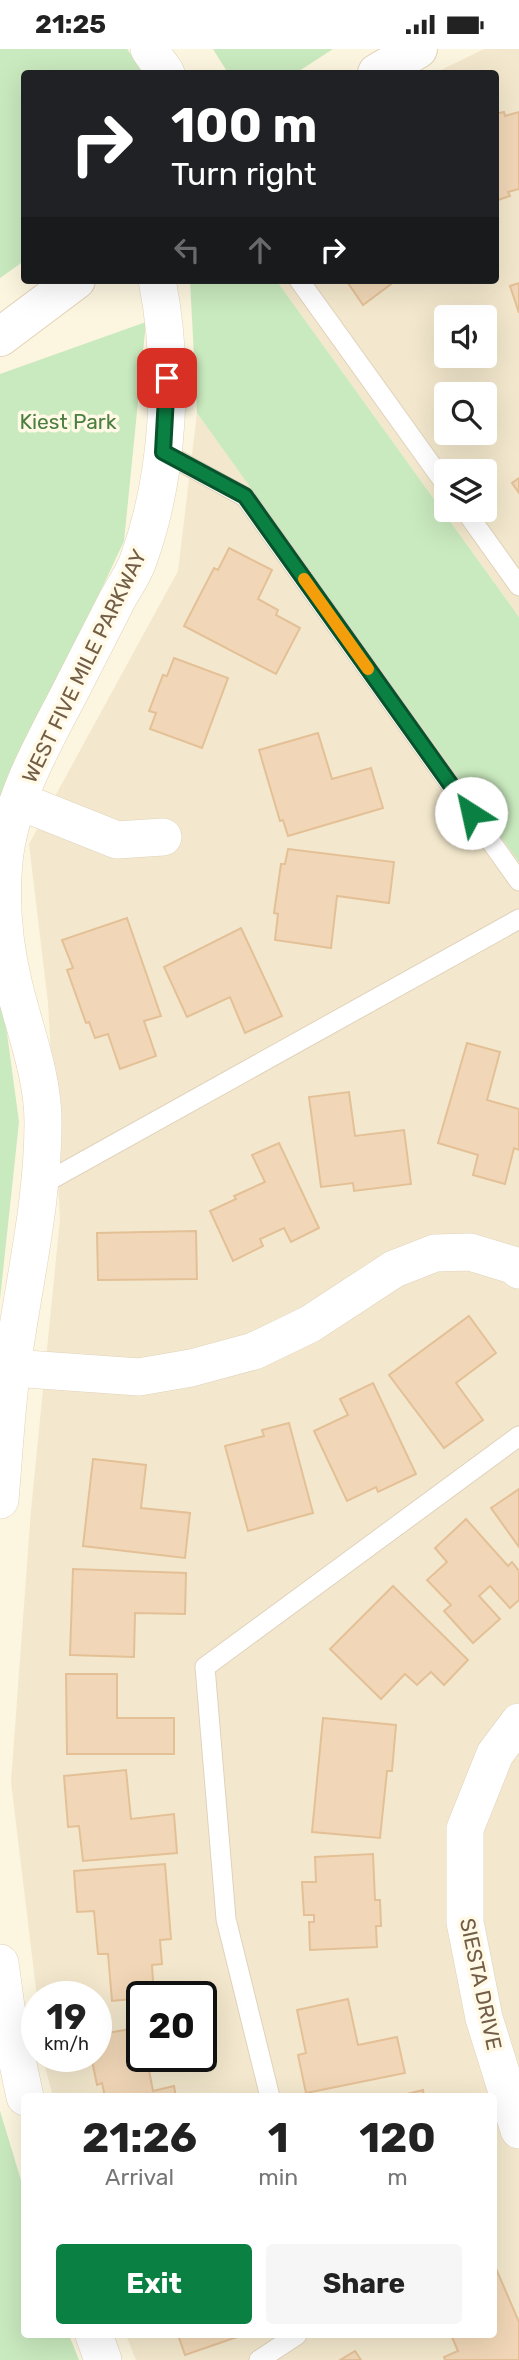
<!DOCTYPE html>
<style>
:root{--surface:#fff;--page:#f6f6f6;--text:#222;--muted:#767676;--accent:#0b8043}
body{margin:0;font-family:Rubik,sans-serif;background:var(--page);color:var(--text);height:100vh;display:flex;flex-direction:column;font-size:26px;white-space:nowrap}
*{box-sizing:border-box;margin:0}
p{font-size:23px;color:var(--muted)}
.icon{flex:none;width:38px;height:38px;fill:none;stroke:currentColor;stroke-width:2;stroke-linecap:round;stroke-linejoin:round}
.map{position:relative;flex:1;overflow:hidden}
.drawer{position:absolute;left:21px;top:2044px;width:476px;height:245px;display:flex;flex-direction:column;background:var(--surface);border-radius:7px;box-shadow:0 7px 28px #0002}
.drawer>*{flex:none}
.hud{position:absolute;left:21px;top:21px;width:478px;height:214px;border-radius:7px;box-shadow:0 7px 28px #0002;background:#202124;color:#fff;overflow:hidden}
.buttons{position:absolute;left:434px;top:256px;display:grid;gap:14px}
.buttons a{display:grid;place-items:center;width:63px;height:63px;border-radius:7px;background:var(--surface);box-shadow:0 7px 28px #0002;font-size:35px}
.speed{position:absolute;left:21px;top:1932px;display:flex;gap:14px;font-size:35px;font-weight:700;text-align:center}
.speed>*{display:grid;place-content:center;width:91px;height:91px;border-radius:50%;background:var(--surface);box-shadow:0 7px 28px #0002;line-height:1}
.speed small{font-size:18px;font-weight:400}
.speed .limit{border:4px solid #111;border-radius:10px;background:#fff;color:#111}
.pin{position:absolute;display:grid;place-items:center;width:60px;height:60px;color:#fff;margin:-30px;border-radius:14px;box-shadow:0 4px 10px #0006}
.me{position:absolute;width:77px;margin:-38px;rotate:325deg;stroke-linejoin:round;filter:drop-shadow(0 0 5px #0008)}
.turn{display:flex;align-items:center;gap:24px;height:147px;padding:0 35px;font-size:32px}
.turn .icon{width:91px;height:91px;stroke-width:2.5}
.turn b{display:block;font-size:49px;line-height:60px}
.lanes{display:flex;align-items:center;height:66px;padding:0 35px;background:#0003;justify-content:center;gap:35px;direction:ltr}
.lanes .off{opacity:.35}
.eta{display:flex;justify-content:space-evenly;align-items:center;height:119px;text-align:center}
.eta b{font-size:42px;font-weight:700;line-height:49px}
.cta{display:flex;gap:14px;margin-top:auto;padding:14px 35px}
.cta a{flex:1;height:80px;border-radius:7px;background:var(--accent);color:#fff;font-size:28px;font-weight:700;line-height:80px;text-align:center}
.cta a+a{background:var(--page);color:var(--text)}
.status{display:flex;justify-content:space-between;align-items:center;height:49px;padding:0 35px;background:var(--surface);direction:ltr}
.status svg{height:19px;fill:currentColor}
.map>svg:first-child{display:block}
.residential{fill:#f3e8cd;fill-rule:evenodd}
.green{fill:#c9e9be}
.building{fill:#f1d7b7;stroke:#e4c097;stroke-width:2}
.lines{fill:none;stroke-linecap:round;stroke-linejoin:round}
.lane-casing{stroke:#e0d2bb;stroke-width:21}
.street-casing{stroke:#e0d2bb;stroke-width:38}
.secondary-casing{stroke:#e2d1b6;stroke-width:40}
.lane{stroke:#fff;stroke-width:19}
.street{stroke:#fff;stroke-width:37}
.secondary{stroke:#fff;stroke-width:38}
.route-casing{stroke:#07532c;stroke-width:18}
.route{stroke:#0b8043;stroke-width:12}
.slow{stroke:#f59e0b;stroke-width:12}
.labels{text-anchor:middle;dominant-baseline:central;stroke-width:7;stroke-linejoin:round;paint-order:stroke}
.park-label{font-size:21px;fill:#4b7e41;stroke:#fff9e5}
.street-label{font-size:21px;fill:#725d47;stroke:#fff9e5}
</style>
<div class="status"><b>21:25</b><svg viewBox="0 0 49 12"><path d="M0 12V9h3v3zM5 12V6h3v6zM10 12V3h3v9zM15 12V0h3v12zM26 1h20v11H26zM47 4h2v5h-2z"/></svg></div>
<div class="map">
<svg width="519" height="2311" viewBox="0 0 519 2311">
<rect width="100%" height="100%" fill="#fcf5df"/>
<g class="residential">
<path d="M484 0H519V568L276 231H495V24H435ZM446 268H485V306H446ZM446 345H485V383H446ZM446 422H485V460H446Z"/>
<path d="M197 364 519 813V2311H136L126 2286H494V2048L53 2047 45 2018 44 2007H96V1948H37L11 1733 31 1461 60 1170 48 954 29 795 178 522ZM142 1948H201V2007H142Z"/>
</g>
<g class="green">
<polygon points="0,0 127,0 144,24 24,24 24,212 0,229"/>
<polygon points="213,0 333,0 296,24 228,24"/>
<polygon points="190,231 276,231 519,568 519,813 197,364"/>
<polygon points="146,273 124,492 0,757 0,325"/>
<polygon points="0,933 19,1073 0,1250"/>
<polygon points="0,2062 24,2141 24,2286 69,2286 79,2311 0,2311"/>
</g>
<g class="building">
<polygon points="504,63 505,67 519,63 519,140 508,143 510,147 495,152 495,65"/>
<polygon points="346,231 392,231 394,233 363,256"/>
<polygon points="519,234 519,264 510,237"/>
<polygon points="519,429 519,444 512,434"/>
<polygon points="229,499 272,521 258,550 278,561 276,566 300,579 276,625 184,577 214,519 218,521"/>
<polygon points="174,609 228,629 202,699 150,680 156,664 149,662 163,626 167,627"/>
<polygon points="318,684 332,730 371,719 383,759 288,787 283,771 280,772 259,701"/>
<polygon points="288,800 394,813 389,854 337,847 331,899 275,891 278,865 274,864 281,815 285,815"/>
<polygon points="127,869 161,967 144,972 156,1007 120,1020 108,985 95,989 89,973 86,974 67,921 73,919 62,891"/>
<polygon points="241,879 282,967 245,984 230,948 187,968 164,918"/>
<polygon points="467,994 500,1003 487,1051 519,1060 519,1101 514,1099 505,1135 473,1126 478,1106 438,1094"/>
<polygon points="349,1043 355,1087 404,1081 411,1135 354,1142 353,1134 321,1138 309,1048"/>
<polygon points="279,1094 319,1179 291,1193 284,1179 260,1190 263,1197 233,1212 210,1162 236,1150 234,1147 265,1133 252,1106"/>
<polygon points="196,1182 197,1230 98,1231 97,1184"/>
<polygon points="469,1267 496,1304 456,1334 483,1371 444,1399 389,1326"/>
<polygon points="373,1334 416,1425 378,1443 376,1438 347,1452 314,1382 348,1366 340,1350"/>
<polygon points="289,1374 313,1464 248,1482 225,1397 264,1387 262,1381"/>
<polygon points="93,1410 146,1416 141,1459 190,1464 185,1509 83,1497"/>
<polygon points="519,1440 519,1498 491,1459"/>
<polygon points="466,1470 508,1517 512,1513 519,1522 519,1551 510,1559 490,1537 479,1547 500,1570 473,1594 444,1562 451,1556 427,1531 447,1513 435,1499"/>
<polygon points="73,1520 186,1524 185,1565 135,1564 134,1608 70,1606"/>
<polygon points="393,1537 468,1611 444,1636 431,1623 417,1636 405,1625 381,1650 330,1600"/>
<polygon points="66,1625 117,1625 117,1669 174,1669 174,1705 67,1705"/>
<polygon points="323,1669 396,1676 392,1722 387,1722 380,1789 312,1783"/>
<polygon points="126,1721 131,1770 174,1765 177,1804 83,1812 79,1777 68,1778 64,1727"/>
<polygon points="373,1805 375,1851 380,1851 381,1877 376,1877 377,1898 310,1901 309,1873 314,1873 314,1866 304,1866 302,1833 316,1833 315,1808"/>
<polygon points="165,1815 171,1890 160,1891 162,1915 152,1916 154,1948 112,1952 108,1905 98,1905 94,1862 77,1863 74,1822"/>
<polygon points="348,1950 358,1996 397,1988 405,2024 306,2044 298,2006 306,2004 297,1961"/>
<polygon points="142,1978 142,2007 166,2007 147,2011 153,2042 174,2037 176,2048 105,2048 102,2034 97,2036 91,2007 96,2007 96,1986"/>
<polygon points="423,2041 424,2048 395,2048"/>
<polygon points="494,2215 519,2273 519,2311 445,2311 444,2308 458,2302 451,2286 494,2286"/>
<polygon points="178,2286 243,2286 185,2306"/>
<polygon points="355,2302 361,2311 340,2311"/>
</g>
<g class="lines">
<g class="lane-casing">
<g id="lane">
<polyline points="299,231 446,436"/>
<polyline points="163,403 245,448 519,832"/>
<polyline points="464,460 519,537"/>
<polyline points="41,1136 519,870"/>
<polyline points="270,2048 226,1870 205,1618 519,1387"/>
<polyline points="259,2311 297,2286"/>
</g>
</g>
<g class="street-casing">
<g id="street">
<polyline points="149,0 166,24"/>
<polyline points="19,752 117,791 163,788"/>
<polyline points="12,1319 139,1328 191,1319 254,1302 310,1275 394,1220 435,1204 470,1203 513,1216 519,1221"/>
<path d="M0 1451C4 1407 6 1362 12 1318 23 1236 43 1156 43 1073 43 1027 25 982 14 937 4 896 0 854 4 812 10 754 41 698 68 647 84 615 101 583 117 551 124 538 133 526 138 512 169 427 175 320 157 231"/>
<polyline points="519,1673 495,1705 465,1780 465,1873 484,1969 519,2081"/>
<polyline points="0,1914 6,1958 25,2048"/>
<polyline points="94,2286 103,2311"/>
</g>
</g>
<g class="secondary-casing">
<g id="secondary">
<polyline points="377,24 418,0"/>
<polyline points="0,288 76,231"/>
</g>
</g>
<use href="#lane" class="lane"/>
<use href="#street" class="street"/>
<use href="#secondary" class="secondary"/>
</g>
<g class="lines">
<g class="route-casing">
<polyline id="route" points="167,329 163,403 245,447 471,764"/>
</g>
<use href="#route" class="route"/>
<polyline class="slow" points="304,530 368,620"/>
</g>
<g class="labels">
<g class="park-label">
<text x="68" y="372">Kiest Park</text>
</g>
<g class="street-label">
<text transform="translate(84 617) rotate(-64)">WEST FIVE MILE PARKWAY</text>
<text transform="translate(481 1935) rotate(78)">SIESTA DRIVE</text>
</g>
</g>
</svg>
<div class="buttons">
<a><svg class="icon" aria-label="sound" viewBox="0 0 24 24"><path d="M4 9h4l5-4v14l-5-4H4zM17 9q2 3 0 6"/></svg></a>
<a><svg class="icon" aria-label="search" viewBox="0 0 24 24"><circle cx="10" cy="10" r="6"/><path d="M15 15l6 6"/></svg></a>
<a><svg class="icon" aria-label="layers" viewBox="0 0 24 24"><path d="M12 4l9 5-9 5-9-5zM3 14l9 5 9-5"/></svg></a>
</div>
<div class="speed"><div>19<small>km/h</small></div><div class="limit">20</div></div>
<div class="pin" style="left:167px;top:329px;background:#d93025"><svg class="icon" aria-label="arrive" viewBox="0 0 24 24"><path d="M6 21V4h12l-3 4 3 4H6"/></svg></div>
<svg class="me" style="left:471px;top:764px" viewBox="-20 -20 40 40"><circle r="19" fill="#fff"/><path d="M0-13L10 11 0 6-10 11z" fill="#0b8043"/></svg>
<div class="hud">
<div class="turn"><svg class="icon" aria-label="right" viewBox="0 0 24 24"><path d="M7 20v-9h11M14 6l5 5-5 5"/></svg><div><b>100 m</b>Turn right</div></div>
<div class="lanes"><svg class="icon off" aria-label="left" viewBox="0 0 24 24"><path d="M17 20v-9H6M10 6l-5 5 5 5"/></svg><svg class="icon off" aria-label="ahead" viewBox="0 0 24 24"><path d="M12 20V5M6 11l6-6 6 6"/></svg><svg class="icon" aria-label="right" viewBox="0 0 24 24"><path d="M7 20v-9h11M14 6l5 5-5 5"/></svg></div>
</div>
<section class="drawer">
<div class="eta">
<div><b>21:26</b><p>Arrival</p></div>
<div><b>1</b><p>min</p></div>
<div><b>120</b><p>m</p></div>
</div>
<div class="cta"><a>Exit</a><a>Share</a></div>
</section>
</div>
